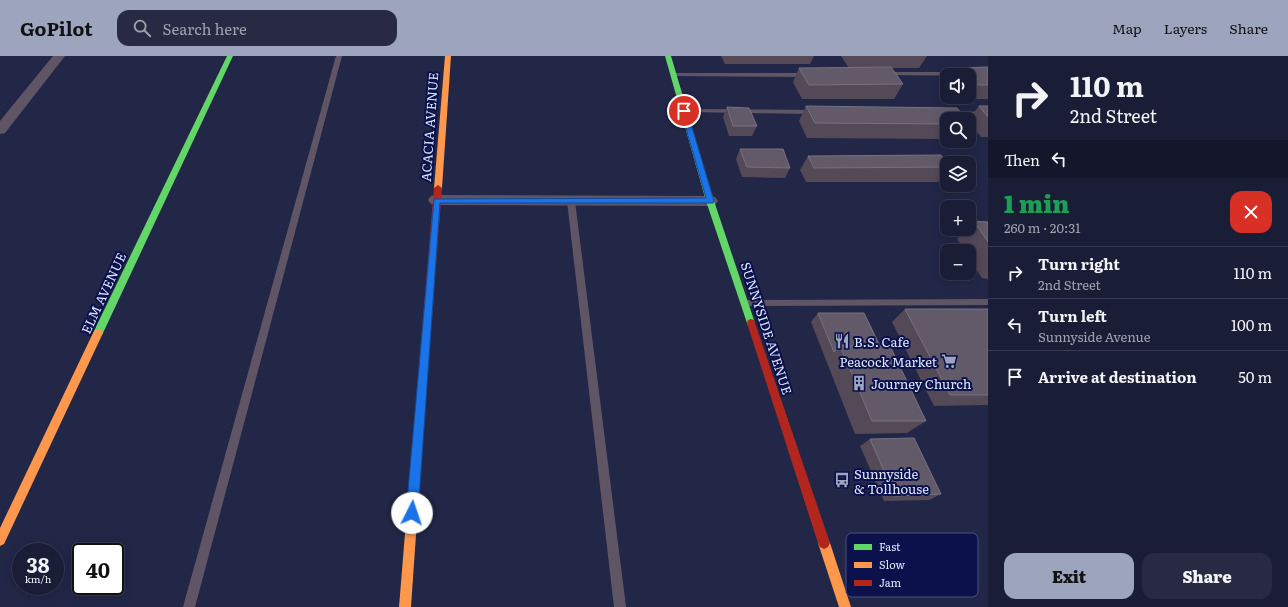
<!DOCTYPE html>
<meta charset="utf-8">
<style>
:root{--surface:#1a1d36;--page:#272a42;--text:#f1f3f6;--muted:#9fa2ad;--line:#383b51;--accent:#9da4be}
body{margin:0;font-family:Literata,serif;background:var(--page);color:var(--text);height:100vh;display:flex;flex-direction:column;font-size:15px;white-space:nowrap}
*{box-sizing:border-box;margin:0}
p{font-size:13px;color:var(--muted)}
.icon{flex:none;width:22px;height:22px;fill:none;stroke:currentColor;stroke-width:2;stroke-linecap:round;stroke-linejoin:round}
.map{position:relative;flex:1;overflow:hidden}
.drawer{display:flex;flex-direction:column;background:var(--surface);width:300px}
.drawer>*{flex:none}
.hud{background:#1a1d36;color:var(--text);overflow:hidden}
.fabs{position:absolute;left:940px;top:12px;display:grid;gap:8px}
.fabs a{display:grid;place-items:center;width:36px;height:36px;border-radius:8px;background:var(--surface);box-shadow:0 2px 10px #0003,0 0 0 1px var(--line);font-size:20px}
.speed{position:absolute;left:12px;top:487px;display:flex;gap:8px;font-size:20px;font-weight:700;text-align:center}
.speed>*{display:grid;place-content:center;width:52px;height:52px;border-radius:50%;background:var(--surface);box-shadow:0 2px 10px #0003,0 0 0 1px var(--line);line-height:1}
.speed small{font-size:10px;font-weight:400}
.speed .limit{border:2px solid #111;border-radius:6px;background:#fff;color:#111}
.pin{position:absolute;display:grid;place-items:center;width:34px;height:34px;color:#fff;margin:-17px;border:2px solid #fff;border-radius:50%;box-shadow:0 1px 4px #0007}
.me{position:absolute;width:44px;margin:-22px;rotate:4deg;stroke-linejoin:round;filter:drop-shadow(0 0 3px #0008)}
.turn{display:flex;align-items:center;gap:14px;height:84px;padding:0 16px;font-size:18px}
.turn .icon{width:52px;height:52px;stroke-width:2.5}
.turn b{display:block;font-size:28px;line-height:34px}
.then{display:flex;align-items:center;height:38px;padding:0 16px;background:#0003;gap:8px;font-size:15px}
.round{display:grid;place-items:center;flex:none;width:42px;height:42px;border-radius:12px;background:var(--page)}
.overview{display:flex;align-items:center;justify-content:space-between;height:68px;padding:0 16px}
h1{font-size:24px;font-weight:800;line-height:30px;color:#1e9e55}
.primary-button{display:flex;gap:8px;margin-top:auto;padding:8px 16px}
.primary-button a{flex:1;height:46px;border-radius:12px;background:var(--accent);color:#111;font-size:16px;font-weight:800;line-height:46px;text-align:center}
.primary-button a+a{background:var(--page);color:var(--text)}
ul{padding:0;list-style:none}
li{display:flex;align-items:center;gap:12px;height:52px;padding:0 16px;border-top:1px solid var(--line)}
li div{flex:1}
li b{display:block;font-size:15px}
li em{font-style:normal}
header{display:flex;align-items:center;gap:24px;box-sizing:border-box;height:56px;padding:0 20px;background:var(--accent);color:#111}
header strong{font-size:19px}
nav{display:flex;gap:22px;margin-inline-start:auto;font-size:14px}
.search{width:280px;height:36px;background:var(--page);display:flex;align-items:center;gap:10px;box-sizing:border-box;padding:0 14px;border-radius:12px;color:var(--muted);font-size:15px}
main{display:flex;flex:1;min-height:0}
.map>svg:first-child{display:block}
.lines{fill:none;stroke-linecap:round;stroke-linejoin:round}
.lane{fill:#605565;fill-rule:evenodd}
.street{fill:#605565;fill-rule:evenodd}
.fast{fill:#63d668;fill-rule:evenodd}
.slow{fill:#ff974d;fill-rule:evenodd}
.jam{fill:#b3261e;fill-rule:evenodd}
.wall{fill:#544957}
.building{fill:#625a68;stroke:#767080}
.route{fill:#1a73e8;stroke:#114b97}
.labels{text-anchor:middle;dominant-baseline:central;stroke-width:4;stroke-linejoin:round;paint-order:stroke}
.street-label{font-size:13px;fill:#dfe7fd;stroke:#0b114b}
.poi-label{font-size:13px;fill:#dfe7fd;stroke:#0b114b;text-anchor:start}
.key{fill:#0b114b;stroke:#4b5180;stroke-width:1}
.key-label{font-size:11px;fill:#dfe7fd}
</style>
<header>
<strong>GoPilot</strong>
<div class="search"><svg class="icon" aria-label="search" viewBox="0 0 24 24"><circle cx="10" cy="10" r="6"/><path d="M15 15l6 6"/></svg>Search here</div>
<nav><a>Map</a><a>Layers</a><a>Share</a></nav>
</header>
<main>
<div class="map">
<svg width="988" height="551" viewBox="0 0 988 551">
<rect width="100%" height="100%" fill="#222748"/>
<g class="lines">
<g class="lane">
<polygon points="336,0 342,0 195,551 183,551"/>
<polygon points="885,16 988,16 988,20 883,19 883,17"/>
<polygon points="671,17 808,17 811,19 808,21 673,20 671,19"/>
<polygon points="684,53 815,54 818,56 815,58 682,56 682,54"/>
<polygon points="949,55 988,56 988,60 947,58 947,56"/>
<polygon points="571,142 575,145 626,551 614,551 567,145"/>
<polygon points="988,243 988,249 745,250 741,247 745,244"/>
</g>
<g class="street">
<polygon points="53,0 65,0 5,77 0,78 0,65"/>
<polygon points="436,139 710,140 715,141 718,145 715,149 710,150 436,149 431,148 428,144 431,140"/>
</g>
<g class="fast">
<polygon points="227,0 233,0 103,277 101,280 95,280 93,277"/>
<polygon points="665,0 671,0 714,145 755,267 754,270 748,270 747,267 706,145"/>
</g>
<g class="slow">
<polygon points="445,0 451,0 442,132 438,135 434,132"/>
<polygon points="98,273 101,274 103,277 4,488 0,490 0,472 93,277 95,274"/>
<polygon points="417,387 421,389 422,392 411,551 399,551 412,392 413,389"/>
<polygon points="824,481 828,483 830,487 851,551 839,551 818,487 820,483"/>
</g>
<g class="jam">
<polygon points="438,129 442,132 422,392 421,395 417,397 413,395 412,392 434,132"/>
<polygon points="751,263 754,264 755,267 830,487 828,491 824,493 820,491 818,487 747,267 748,264"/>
</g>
</g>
<g class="wall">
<polygon points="721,0 814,0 810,8 725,8"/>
<polygon points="841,0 927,0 919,12 891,12 903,28 894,43 802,43 793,26 799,12 849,12"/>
<polygon points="988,11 988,43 960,43 959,41 969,41 969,19 951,19 956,12"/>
<polygon points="806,50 947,63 947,83 807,82 799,65"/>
<polygon points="979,50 988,50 988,81 981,81 969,66 969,63"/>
<polygon points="727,51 757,70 752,80 729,80 723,61"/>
<polygon points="740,93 790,112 785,122 742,121 736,103"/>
<polygon points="808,100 947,108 947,114 938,126 806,126 800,114"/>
<polygon points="974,165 988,166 988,223 982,222 969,202 969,195 965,195 957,183 967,173 969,173 969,171"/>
<polygon points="905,253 988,253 988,349 934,350 892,266"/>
<polygon points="818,257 880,290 926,365 907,377 855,378 811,266"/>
<polygon points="870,383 941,438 929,444 884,445 860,390"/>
<polygon points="926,505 945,526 938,528 926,527 917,517 919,507"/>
</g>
<g class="building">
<polygon points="891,11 903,28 809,29 799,12"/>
<polygon points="988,11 988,29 971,29 969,26 969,19 963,19 956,12"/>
<polygon points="806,50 957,52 966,63 947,63 947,68 815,67"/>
<polygon points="979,50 988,50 988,61"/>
<polygon points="727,51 749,52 757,70 733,70"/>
<polygon points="740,93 783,93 790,112 747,111"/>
<polygon points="941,99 947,108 947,111 814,112 808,100"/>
<polygon points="974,165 988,166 988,186"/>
<polygon points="905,253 988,253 988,339 950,339"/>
<polygon points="818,257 864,257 880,290 840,290 834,296"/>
<polygon points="840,290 890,290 926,365 872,365"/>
<polygon points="914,382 941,438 895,440 870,383"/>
</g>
<polygon class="route" points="682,53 687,55 714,145 713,147 440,147 418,457 416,461 412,463 408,461 406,457 434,143 706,142 681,55"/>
<defs>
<g id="restaurant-bare" transform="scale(1.2)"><path d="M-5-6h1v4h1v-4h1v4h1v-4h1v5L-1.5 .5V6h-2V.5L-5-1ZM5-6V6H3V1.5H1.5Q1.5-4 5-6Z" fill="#9da4be" stroke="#0b114b" stroke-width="2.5" paint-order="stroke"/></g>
<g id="supermarket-bare" transform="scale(1.2)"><path d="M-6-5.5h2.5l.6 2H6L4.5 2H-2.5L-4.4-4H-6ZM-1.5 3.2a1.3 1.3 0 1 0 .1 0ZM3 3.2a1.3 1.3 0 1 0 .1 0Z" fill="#9da4be" stroke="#0b114b" stroke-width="2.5" paint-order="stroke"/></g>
<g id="building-bare" transform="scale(1.2)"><path d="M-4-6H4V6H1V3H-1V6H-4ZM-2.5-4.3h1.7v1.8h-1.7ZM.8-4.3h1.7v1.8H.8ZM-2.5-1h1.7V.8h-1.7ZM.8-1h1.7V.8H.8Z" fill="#9da4be" stroke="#0b114b" stroke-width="2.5" paint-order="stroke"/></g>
<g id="bus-bare" transform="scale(1.2)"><path d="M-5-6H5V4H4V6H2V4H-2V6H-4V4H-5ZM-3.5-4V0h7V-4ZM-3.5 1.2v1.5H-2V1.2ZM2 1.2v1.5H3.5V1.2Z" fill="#9da4be" stroke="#0b114b" stroke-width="2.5" paint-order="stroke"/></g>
</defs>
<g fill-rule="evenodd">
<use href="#restaurant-bare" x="842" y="285"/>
<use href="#supermarket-bare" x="949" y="305"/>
<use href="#building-bare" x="859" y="327"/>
<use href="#bus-bare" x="842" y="424"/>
</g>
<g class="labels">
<g class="street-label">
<text transform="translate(429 71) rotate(-86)">ACACIA AVENUE</text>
<text transform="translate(103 237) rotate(-65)">ELM AVENUE</text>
<text transform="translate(767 272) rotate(72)">SUNNYSIDE AVENUE</text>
</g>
<g class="poi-label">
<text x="854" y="285">B.S. Cafe</text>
<text x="937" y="305" text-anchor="end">Peacock Market</text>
<text x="871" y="327">Journey Church</text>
<text x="854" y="417">Sunnyside<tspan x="854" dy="15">&amp; Tollhouse</tspan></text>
</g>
</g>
<rect x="846" y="477" width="132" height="64" rx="6" class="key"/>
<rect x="854" y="488" width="18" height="6" fill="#63d668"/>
<rect x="854" y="506" width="18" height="6" fill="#ff974d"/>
<rect x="854" y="524" width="18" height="6" fill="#b3261e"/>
<g class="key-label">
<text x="879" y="495">Fast</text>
<text x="879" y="513">Slow</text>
<text x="879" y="531">Jam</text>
</g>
</svg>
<div class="fabs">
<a><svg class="icon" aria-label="sound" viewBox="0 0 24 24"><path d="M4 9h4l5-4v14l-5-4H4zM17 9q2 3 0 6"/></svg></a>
<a><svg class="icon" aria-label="search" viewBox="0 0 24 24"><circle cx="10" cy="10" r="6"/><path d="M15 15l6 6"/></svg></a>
<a><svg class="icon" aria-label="layers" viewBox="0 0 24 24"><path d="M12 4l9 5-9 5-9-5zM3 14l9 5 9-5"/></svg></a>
<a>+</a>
<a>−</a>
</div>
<div class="speed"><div>38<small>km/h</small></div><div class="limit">40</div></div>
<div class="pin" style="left:684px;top:55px;background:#d93025"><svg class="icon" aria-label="arrive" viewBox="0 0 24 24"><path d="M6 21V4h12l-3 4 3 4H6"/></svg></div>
<svg class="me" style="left:412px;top:457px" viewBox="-20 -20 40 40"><circle r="19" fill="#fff"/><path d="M0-13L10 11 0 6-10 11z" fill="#1a73e8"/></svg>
</div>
<section class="drawer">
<div class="hud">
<div class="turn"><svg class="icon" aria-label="right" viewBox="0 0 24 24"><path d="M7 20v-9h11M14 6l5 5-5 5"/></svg><div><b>110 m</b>2nd Street</div></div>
<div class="then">Then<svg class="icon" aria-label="left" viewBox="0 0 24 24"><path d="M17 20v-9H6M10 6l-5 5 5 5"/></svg></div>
</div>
<div class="overview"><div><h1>1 min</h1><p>260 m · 20:31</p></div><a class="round" style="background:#d93025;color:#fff"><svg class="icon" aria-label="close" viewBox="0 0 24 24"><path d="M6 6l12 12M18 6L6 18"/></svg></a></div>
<ul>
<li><svg class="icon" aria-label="right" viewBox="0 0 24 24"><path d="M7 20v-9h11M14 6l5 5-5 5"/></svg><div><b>Turn right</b><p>2nd Street</p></div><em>110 m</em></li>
<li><svg class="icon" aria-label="left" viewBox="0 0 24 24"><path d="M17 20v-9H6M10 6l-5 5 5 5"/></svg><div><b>Turn left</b><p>Sunnyside Avenue</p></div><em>100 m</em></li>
<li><svg class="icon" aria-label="arrive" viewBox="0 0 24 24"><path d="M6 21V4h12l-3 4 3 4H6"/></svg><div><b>Arrive at destination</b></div><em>50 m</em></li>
</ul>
<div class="primary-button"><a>Exit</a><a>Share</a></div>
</section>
</main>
